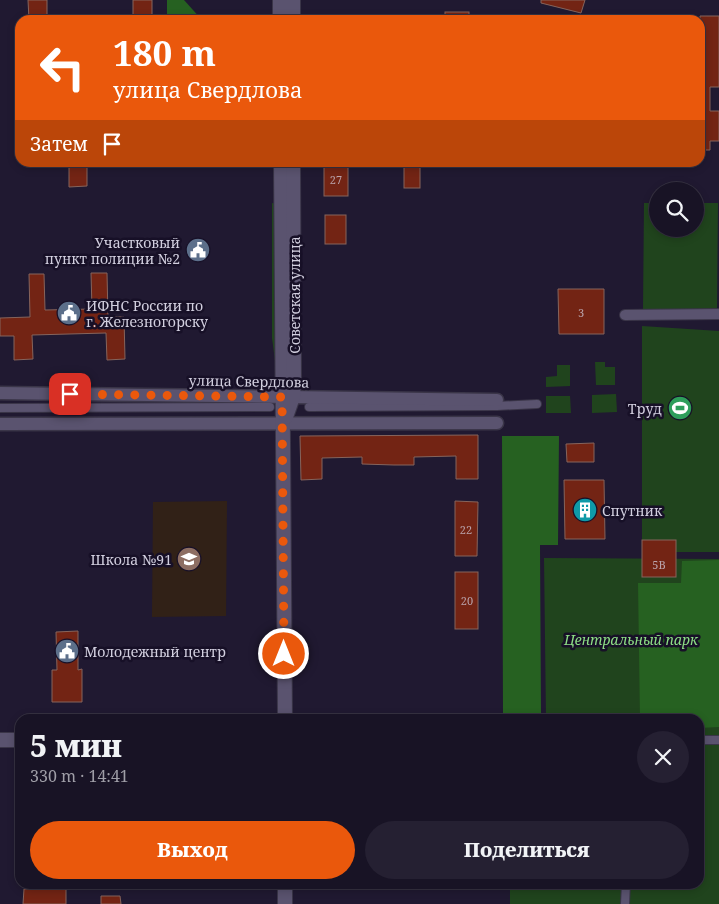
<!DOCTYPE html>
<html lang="ru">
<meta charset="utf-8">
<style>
:root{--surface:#181325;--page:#252032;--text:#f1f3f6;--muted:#9f9ea7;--line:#363242;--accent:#ea580c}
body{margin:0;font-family:"Noto Serif",serif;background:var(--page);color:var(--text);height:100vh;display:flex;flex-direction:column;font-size:19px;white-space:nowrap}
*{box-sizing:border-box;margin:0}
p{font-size:16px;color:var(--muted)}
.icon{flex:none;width:28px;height:28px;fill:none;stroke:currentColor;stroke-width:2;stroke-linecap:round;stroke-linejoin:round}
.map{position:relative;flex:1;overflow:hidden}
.drawer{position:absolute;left:15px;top:714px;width:689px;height:175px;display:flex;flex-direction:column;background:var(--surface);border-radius:15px;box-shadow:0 2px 8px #0003,0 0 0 1px var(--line)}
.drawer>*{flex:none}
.hud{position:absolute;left:15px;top:15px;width:690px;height:152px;border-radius:15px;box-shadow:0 2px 8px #0003,0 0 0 1px var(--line);background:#ea580c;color:#fff;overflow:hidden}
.controls{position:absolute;left:649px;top:182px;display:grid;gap:10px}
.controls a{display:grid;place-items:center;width:55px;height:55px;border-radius:50%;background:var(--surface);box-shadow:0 2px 8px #0003,0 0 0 1px var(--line);font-size:25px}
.pin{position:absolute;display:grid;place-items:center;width:42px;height:42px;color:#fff;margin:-21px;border-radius:10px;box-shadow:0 2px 8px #0006}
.me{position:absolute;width:55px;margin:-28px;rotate:0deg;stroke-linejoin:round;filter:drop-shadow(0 0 4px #0008)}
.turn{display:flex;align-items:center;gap:18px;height:105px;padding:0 15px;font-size:22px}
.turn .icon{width:65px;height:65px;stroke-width:2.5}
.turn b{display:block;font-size:35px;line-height:42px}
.then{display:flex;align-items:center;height:48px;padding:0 15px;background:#0003;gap:10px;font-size:19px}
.round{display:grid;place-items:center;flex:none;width:52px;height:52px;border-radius:26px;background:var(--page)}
.overview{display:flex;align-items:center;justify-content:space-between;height:85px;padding:0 15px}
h1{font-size:30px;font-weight:800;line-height:38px}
.button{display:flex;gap:10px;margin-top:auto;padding:10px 15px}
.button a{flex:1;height:58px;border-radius:30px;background:var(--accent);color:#fff;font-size:20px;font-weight:800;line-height:58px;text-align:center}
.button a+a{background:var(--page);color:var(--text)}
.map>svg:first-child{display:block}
.education{fill:#312117}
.green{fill:#20441d}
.forest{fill:#266121}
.building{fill:#732414;stroke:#86645c}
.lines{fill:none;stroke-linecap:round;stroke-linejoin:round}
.pedestrian-casing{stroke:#3a3548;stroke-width:10}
.minor-casing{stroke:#3a3548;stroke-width:12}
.tertiary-casing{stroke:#3a3548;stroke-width:15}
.secondary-casing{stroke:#3a3548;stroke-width:16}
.pedestrian{stroke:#5a536f;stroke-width:8}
.minor{stroke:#5a536f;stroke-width:10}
.tertiary{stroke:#5a536f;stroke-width:12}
.secondary{stroke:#5a536f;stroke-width:14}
.route{stroke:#ea580c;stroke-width:9;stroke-dasharray:0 16.2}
.labels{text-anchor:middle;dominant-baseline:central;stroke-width:5;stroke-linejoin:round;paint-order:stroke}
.number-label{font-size:11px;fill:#baa4ac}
.poi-label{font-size:14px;fill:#d2cfdf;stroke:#171027;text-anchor:end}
.street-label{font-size:14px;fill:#d2cfdf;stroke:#171027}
.park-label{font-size:14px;font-style:italic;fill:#8dde85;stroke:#171027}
</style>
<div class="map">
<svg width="719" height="904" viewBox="0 0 719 904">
<rect width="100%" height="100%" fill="#201931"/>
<polygon class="education" points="227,501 226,616 152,617 153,502"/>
<g class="green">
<polygon points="272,203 277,204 277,376 272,338"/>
<polygon points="644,203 657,203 658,229 695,229 695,203 718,203 717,310 643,310"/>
<polygon points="642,326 719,331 719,552 676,552 676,540 642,540"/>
<polygon points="595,362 605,362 605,367 615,367 615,385 596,385"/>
<polygon points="557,365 570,365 570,386 546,387 546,377 557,376"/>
<polygon points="616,394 617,412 592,413 592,395"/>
<polygon points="546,396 570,396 571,413 546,413"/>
<polygon points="544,558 719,559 719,904 510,904 510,884 699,884 699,719 546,719"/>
</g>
<g class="forest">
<polygon points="167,0 184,0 202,20 167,20"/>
<polygon points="502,436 559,436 558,545 540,545 541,713 503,714"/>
<polygon points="719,560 719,727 699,728 699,719 640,719 638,583 681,583 682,561"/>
</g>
<g class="building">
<polygon points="28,0 47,0 47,20 29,20"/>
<rect x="133" y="0" width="19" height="20"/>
<polygon points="541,0 585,0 581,13 541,3"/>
<rect x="445" y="12" width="24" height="8"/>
<polygon points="700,16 719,16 719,87 710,87 710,111 719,111 719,141 710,141 710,150 700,150"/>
<polygon points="69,162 87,162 87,186 69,187"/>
<rect x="324" y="162" width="24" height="34"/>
<rect x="404" y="162" width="16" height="26"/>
<rect x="325" y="215" width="21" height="29"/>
<polygon points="91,273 107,273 108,317 124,317 125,359 107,360 106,333 32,335 33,359 14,360 14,336 0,336 0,318 30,317 29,274 44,274 45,310 92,309"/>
<polygon points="558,289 604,289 604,334 559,334"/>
<polygon points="478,435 478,479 456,479 456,456 414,457 414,465 394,465 362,464 362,457 322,458 322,479 301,480 300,436"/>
<polygon points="594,443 594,462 567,462 566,444"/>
<polygon points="564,480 604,480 605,539 565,539"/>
<polygon points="455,501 478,502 477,556 455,556"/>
<rect x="642" y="540" width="34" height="37"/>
<rect x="455" y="572" width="23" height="57"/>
<polygon points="78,631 78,670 82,669 82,702 52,702 52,670 57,670 56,632"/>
<polygon points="66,888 66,904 23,904 24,889"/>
<polygon points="101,896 120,896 121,904 101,904"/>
</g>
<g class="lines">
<g class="pedestrian-casing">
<g id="pedestrian">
<polyline points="309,407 497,406 537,404"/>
<polyline points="0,408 270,407"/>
<polyline points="699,740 719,740"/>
<polyline points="625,904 626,884"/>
</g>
</g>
<g class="minor-casing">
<polyline id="minor" points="625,315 719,314"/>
</g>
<g class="tertiary-casing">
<g id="tertiary">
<polyline points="0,393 497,400"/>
<polyline points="0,424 497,423"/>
</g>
</g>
<g class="secondary-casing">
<g id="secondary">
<polyline points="280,0 280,20"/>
<polyline points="293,20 293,0"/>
<polyline points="281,162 285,719"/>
<polyline points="286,417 293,397 294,381 293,162"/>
<polyline points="0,740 20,740"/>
<polyline points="285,884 285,904"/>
</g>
</g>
<use href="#pedestrian" class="pedestrian"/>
<use href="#minor" class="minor"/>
<use href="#tertiary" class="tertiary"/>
<use href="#secondary" class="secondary"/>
</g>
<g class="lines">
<polyline class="route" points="70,394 282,397 284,654"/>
</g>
<defs>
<g id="civic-disc" transform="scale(1.25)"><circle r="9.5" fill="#5c6f8a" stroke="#171027"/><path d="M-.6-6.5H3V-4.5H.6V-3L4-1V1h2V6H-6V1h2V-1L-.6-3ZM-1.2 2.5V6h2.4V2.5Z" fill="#fff"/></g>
<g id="stadium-disc" transform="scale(1.25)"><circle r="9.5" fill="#2e9e5b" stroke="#171027"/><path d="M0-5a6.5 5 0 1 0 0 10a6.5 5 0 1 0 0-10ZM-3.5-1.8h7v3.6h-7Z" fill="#fff"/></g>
<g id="building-disc" transform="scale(1.25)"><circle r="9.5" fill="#0f9aa8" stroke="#171027"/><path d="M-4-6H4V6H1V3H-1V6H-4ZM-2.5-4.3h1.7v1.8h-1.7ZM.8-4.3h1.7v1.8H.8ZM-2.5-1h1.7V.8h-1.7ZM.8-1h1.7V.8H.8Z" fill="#fff"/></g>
<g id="school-disc" transform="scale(1.25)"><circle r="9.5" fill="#8d6e63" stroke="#171027"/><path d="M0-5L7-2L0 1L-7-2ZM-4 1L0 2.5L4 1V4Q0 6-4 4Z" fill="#fff"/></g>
</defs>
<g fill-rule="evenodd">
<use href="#civic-disc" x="198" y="250"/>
<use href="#civic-disc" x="69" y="313"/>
<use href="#stadium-disc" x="680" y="408"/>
<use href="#building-disc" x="585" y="510"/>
<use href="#school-disc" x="189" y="559"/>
<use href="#civic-disc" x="67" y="651"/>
</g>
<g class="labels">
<g class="number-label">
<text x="336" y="179">27</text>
<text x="581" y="312">3</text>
<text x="466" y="529">22</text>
<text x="659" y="564">5В</text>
<text x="467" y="600">20</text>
</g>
<g class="poi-label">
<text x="180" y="242">Участковый<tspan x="180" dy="16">пункт полиции №2</tspan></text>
<text x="86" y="305" text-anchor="start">ИФНС России по<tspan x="86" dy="16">г. Железногорску</tspan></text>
<text x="662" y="408">Труд</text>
<text x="602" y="510" text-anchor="start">Спутник</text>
<text x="172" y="559">Школа №91</text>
<text x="84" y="651" text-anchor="start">Молодежный центр</text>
</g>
<g class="street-label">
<text transform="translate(294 295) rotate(-90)">Советская улица</text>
<text transform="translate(249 381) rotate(1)">улица Свердлова</text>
</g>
<g class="park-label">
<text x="631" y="639">Центральный парк</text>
</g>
</g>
</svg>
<div class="controls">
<a><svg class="icon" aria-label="search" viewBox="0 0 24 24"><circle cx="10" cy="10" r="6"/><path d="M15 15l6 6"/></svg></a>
</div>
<div class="pin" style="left:70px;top:394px;background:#d93025"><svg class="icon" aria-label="arrive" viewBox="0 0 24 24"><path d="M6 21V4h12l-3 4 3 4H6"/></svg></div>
<svg class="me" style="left:284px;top:654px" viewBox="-20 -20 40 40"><circle r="17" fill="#ea580c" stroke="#fff" stroke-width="3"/><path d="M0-11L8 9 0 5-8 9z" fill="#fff"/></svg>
<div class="hud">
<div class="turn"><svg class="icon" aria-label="left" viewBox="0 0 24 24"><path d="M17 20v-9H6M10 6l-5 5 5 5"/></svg><div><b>180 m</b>улица Свердлова</div></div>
<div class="then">Затем<svg class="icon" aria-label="arrive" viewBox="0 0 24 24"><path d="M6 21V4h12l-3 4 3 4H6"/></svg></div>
</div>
<section class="drawer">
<div class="overview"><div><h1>5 мин</h1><p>330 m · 14:41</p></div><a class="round"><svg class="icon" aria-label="close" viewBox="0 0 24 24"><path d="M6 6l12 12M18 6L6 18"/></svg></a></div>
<div class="button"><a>Выход</a><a>Поделиться</a></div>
</section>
</div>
